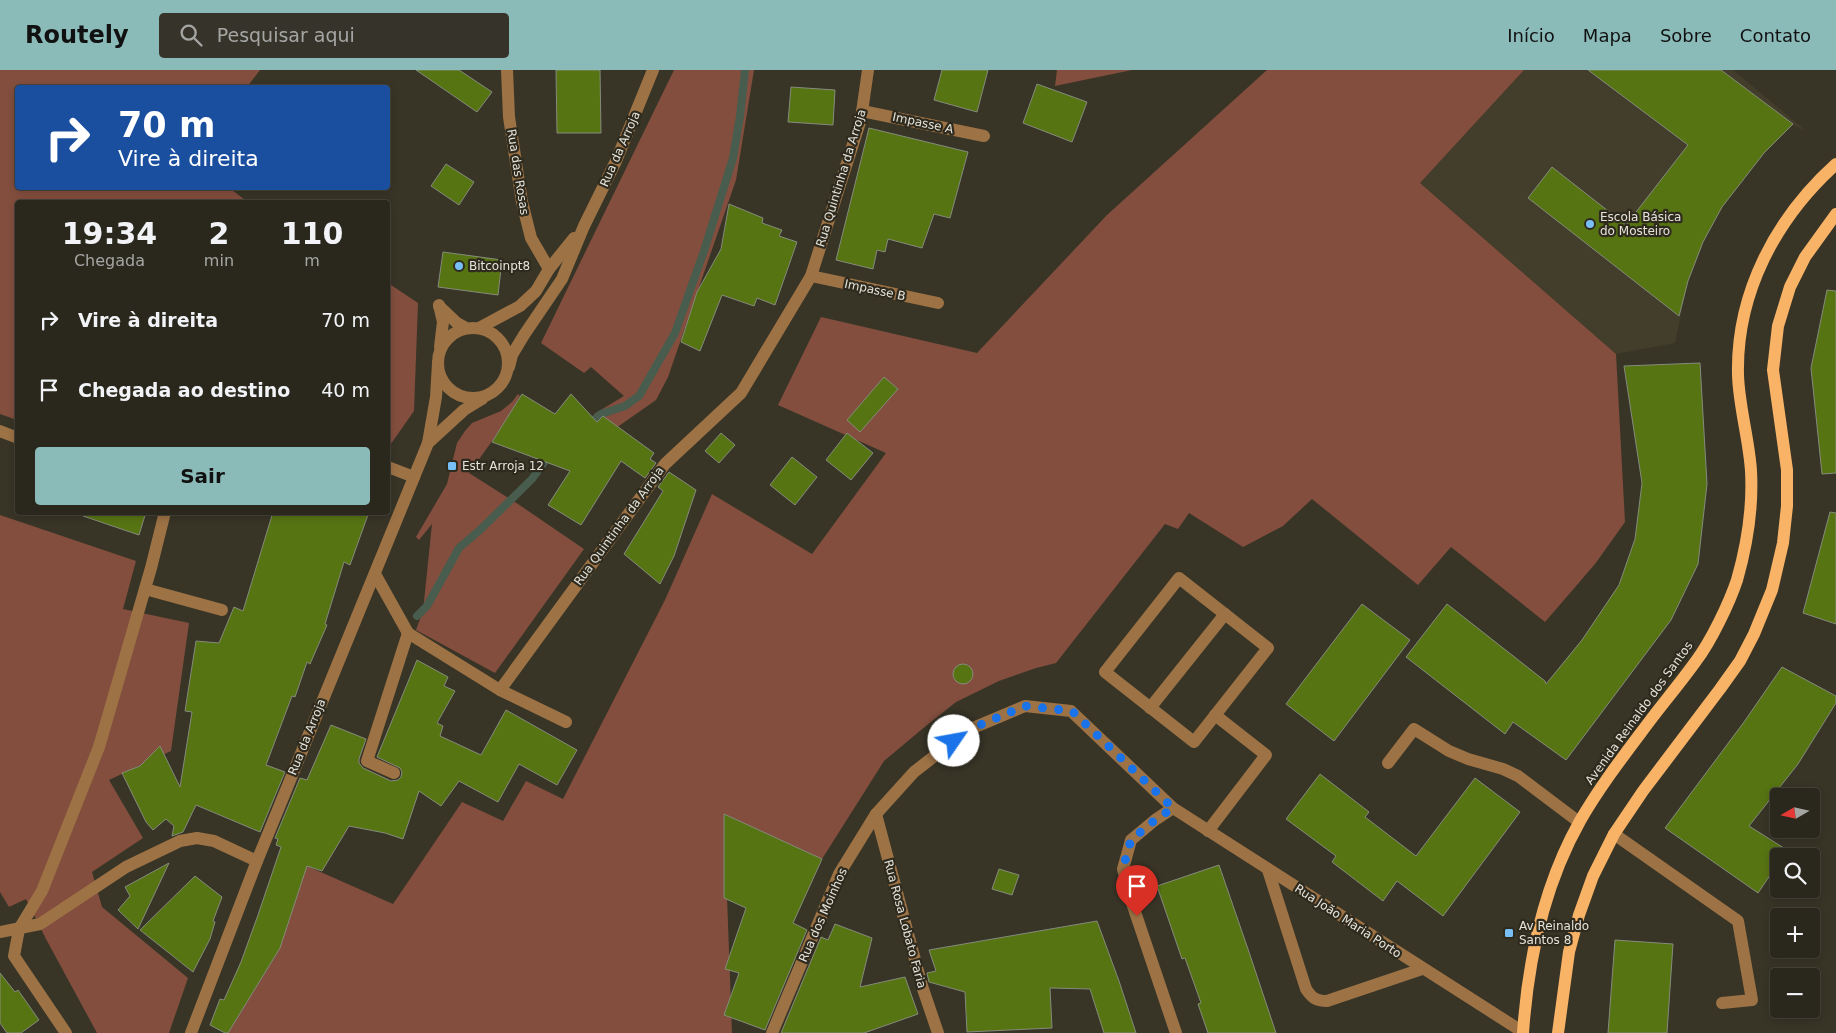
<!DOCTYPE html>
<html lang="pt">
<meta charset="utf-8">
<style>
:root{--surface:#2a281d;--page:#36342a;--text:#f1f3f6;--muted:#a5a6a4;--line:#46443b;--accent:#8bbbb9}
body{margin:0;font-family:"DejaVu Sans",sans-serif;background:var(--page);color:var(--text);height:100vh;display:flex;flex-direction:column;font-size:19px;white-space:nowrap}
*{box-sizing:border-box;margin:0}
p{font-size:16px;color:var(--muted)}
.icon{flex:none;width:28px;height:28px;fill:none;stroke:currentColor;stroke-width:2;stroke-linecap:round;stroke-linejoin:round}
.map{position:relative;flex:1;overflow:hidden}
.drawer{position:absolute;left:15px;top:130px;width:375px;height:315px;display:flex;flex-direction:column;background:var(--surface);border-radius:5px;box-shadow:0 2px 8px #0003,0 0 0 1px var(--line)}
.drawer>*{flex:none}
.top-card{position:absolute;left:15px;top:15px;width:375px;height:105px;border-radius:5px;box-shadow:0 2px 8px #0003,0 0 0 1px var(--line);background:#1a4fa0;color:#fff;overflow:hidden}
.needle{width:32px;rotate:261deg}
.fabs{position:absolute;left:1770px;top:718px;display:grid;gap:10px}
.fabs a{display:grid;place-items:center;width:50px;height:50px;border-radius:5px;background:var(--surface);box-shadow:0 2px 8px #0003,0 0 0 1px var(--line);font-size:25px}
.pin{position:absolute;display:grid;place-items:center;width:42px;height:42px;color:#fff;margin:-51px -21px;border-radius:50% 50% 50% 0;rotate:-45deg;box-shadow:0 0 5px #0007}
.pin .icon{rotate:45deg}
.me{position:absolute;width:55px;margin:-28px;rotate:57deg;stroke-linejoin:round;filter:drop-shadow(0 0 4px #0008)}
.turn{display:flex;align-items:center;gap:18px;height:105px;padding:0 20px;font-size:22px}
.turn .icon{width:65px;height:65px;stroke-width:2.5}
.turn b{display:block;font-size:35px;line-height:42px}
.eta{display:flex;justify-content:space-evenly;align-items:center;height:85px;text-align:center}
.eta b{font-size:30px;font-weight:700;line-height:35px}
.action{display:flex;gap:10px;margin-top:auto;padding:10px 20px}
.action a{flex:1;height:58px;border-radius:5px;background:var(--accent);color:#111;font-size:20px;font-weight:700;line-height:58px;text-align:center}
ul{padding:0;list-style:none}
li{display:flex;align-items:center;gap:15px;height:70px;padding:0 20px}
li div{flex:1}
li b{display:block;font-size:19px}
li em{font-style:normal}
header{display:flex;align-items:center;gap:30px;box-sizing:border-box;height:70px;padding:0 25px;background:var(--accent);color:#111}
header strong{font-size:24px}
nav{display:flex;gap:28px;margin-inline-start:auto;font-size:18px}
.search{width:350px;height:45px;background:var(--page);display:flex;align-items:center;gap:12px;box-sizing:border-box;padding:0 18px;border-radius:5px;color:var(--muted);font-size:19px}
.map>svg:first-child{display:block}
.built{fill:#433e2b}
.green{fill:#834e3e}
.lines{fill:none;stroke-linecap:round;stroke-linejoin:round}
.stream{stroke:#485d4e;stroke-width:8}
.building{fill:#577413;stroke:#858b7c}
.minor{stroke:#9d7245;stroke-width:12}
.major{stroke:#f9b367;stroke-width:12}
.route{stroke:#1a73e8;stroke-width:9;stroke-dasharray:0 16.2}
.poi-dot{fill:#78bff7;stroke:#2e2a1d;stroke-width:2}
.labels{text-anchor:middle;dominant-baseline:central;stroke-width:4.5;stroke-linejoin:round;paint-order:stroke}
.street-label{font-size:12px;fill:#e5e3da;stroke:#2e2a1d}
.poi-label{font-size:12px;fill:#e5e3da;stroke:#2e2a1d;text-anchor:start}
</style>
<header>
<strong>Routely</strong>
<div class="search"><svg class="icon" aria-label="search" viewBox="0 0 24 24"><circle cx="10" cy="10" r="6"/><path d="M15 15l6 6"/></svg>Pesquisar aqui</div>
<nav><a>Início</a><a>Mapa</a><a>Sobre</a><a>Contato</a></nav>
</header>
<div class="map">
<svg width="1836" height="963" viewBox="0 0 1836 963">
<rect width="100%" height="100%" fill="#383527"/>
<polygon class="built" points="1524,0 1733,0 1806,61 1793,55 1764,83 1722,137 1703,172 1688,211 1675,273 1616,284 1420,113"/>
<g class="green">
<polygon points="0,0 260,0 247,17 18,18 18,118 229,118 248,132 18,132 17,350 0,344"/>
<polygon points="674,0 754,0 736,110 668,307 656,330 616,358 594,344 624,326 591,297 584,303 541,273"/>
<polygon points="1057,0 1132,0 1055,16"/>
<polygon points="1267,0 1524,0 1420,113 1616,284 1625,452 1595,494 1545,552 1451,477 1418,515 1312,429 1283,456 1243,477 1189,443 1178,459 1165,454 1056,593 1036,598 999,611 956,632 921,660 884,691 822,789 724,744 732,963 228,963 276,885 307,796 393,834 462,732 503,751 526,711 563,729 665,530 712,424 812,484 886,383 778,335 821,247 977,283 1107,145"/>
<polygon points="388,213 418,233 414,341 388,378"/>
<path d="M518 324 520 326C506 353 487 378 469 403L518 434 584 479 495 603 416 560 423 541 432 454 419 470 416 467 447 414 457 373 465 361 472 353 501 341 512 332Z"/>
<polygon points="0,445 136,491 123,539 189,553 171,681 109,710 143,768 92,802 102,837 188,908 169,963 97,963 46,869 26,829 9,837 0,822"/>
</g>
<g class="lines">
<g class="stream">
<polyline points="588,355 601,344 625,336 639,326 675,263 704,181 733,88 740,46 745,0"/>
<polyline points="417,546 427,536 459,478 481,459 532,409 545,391 550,386"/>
</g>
</g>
<g class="building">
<polygon points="416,0 459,0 492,22 477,42"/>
<polygon points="556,0 600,0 601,63 557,63"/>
<polygon points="942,0 988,0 977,42 934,30"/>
<polygon points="1588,0 1721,0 1793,54 1764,83 1722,137 1703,172 1688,211 1679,246 1528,128 1552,97 1626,155 1688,75"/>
<polygon points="1037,14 1087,32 1072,72 1023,53"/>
<polygon points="791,17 835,20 833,55 788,52"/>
<polygon points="869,58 968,82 950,148 934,144 922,178 888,169 885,182 877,180 873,199 836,190"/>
<polygon points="446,94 474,112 459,135 431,116"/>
<polygon points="729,134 763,148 762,153 782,160 779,166 797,172 775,235 757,228 754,236 722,225 700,281 681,272 697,222 721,179"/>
<polygon points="443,182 502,190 498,225 438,217"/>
<polygon points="1827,220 1836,221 1836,403 1822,404 1811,298"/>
<polygon points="1700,293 1707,414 1698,494 1671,550 1566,690 1513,652 1505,664 1406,587 1447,534 1545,611 1546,614 1582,570 1619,515 1635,469 1642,413 1624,296"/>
<polygon points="884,307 898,319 860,362 847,350"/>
<polygon points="522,324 555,344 571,324 597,352 603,346 654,383 650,389 656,393 645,408 621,391 581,455 548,435 570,401 492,372"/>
<polygon points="721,363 735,375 719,393 705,381"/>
<polygon points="847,363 873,383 851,410 826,390"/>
<polygon points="792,387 817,407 795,435 770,415"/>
<polygon points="669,402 696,420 674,486 660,514 624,484 663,421 658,417"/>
<polygon points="83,442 146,442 139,465 83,446"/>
<polygon points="273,442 369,442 350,495 344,492 325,554 327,555 310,594 307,592 295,627 292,626 266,695 285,702 260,762 196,735 183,762 172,766 174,756 166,749 153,760 146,752 122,703 140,696 160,676 180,717 192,642 185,641 196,571 219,573 234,537 243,541"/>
<polygon points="1830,442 1836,443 1836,554 1803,543"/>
<polygon points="1362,534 1410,570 1334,671 1286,634"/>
<polygon points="417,590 448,607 444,616 455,621 437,653 443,656 440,666 481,685 506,640 577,680 557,715 519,694 498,732 459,711 441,736 419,721 403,769 385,763 349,756 322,801 307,796 280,878 228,963 225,963 210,955 220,929 224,930 241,892 258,845 281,777 276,775 278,769 275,768 300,708 307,710 331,655 366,669 359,689 359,693 363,698 391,711 398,710 401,707 402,702 400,698 377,687"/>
<circle cx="963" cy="604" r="10"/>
<polygon points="1782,597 1836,626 1836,633 1798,694 1749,756 1787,780 1783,786 1779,786 1779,792 1758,823 1665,758 1744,652"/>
<polygon points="1320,704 1369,742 1365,747 1416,786 1475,708 1520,742 1443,846 1397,811 1383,831 1332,792 1336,786 1286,749"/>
<polygon points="724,744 822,789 793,853 807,860 765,960 724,945 739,903 725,899 746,838 724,828"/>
<polygon points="169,793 138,859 118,840 130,826 125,817"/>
<polygon points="1219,795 1249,882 1276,963 1208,963 1198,934 1201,933 1185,888 1182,889 1157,816"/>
<polygon points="999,799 1019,805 1012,825 992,819"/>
<polygon points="195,806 222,827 213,851 215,852 210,869 193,902 140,860"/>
<polygon points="1097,851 1119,911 1136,963 1104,963 1090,919 1050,918 1052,958 967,962 965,922 929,912 927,903 936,901 929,880"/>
<polygon points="835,854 872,868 860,917 905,907 918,944 864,963 781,963 821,867 828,870"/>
<polygon points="1615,870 1673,874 1667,963 1608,963"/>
<polygon points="0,903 15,922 18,920 39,950 21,963 7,963 0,953"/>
</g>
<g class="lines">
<g class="minor">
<polyline points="507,0 509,47 522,132 531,168 549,199"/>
<polyline points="862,41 984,66"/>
<polyline points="811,206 938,233"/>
<polyline points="439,235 443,252 440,277"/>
<polyline points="439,236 457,253 466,258"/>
<circle cx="473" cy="293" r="35"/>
<polyline points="479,258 520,236 536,221 549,199 574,168"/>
<polyline points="509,297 512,285 524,265 562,209 584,156 616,91 653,0"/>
<polyline points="0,361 18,368"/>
<polyline points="428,373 464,340 482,329"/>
<polyline points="388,397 414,407"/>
<polyline points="375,504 408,563 500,620 566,652"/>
<polygon points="1179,508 1268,578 1194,672 1105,602"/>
<polyline points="145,519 222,540"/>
<polyline points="500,620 665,394 741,323 811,206 861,49 868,0"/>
<polyline points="1150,638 1225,544"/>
<polyline points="1388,693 1414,659 1449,681 1468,689 1503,699 1518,706 1579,752"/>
<polyline points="394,703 367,691 408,563"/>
<polyline points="1173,738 1155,750 1131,770 1123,799 1131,830 1176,963"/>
<polyline points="876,744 922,916 938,963"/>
<polyline points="1208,761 1266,685 1215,645"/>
<polyline points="1614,764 1738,851 1752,930 1722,933"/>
<path d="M1268 800 1306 919C1312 928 1316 931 1327 931L1422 899"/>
<polyline points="0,862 40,854 126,797 180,771 197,768 214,771 257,791"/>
<polyline points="66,963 14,886 19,859 42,821 99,677 151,498 165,442"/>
<polyline points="191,963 257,791 428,373 436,327 438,293"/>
<polyline points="772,963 839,804 876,744 914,702 968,660 1025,636 1071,641 1173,738 1523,962"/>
</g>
<g class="major">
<path d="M1523 963C1528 890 1544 815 1580 751 1600 716 1625 684 1649 652 1664 632 1681 612 1696 591 1711 571 1729 534 1737 510 1747 475 1753 437 1751 401 1749 369 1739 337 1738 305 1736 223 1776 148 1836 94"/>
<polyline points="1558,963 1569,882 1579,845 1593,806 1614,764 1643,721 1720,619 1740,591 1754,564 1772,520 1783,473 1787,436 1787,400 1773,300 1778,256 1790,217 1805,187 1836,144"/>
</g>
</g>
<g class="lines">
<polyline class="route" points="954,671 968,660 1025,636 1072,641 1173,738 1155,750 1131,770 1123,798 1137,846"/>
</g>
<g class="poi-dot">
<circle cx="1590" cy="154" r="5"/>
<circle cx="459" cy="196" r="5"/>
<rect x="447" y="391" width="10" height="10" rx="2.5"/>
<rect x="1504" y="858" width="10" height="10" rx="2.5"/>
</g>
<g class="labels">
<g class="street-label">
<text transform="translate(923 53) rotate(12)">Impasse A</text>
<text transform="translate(620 79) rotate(-66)">Rua da Arroja</text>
<text transform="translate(518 102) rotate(81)">Rua das Rosas</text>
<text transform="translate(841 108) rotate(-73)">Rua Quintinha da Arroja</text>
<text transform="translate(875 220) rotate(12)">Impasse B</text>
<text transform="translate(619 456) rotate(-54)">Rua Quintinha da Arroja</text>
<text transform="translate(1639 643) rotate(-54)">Avenida Reinaldo dos Santos</text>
<text transform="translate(307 667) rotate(-68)">Rua da Arroja</text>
<text transform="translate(823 845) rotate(-66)">Rua dos Moinhos</text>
<text transform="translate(1348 851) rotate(33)">Rua João Maria Porto</text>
<text transform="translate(905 854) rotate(75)">Rua Rosa Lobato Faria</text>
</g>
<g class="poi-label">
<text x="1600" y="147">Escola Básica<tspan x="1600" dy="14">do Mosteiro</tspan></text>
<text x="469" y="196">Bitcoinpt8</text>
<text x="462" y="396">Estr Arroja 12</text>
<text x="1519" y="856">Av Reinaldo<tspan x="1519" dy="14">Santos 8</tspan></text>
</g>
</g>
</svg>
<div class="fabs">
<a><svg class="needle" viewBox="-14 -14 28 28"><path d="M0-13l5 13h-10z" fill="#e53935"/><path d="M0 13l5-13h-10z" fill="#a5a6a4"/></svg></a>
<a><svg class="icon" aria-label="search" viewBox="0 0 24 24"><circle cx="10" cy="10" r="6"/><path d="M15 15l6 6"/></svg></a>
<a>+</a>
<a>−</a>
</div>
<div class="pin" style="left:1137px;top:846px;background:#d93025"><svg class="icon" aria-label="arrive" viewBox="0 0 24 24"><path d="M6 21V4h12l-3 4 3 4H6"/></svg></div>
<svg class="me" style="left:954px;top:671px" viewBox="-20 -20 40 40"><circle r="19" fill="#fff"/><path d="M0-13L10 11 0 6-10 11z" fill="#1a73e8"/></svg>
<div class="top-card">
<div class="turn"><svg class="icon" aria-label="right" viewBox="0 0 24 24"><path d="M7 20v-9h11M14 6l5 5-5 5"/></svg><div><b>70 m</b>Vire à direita</div></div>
</div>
<section class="drawer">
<div class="eta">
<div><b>19:34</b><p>Chegada</p></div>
<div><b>2</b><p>min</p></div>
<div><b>110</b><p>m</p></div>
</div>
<ul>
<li><svg class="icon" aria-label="right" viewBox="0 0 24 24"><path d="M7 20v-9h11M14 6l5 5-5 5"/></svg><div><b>Vire à direita</b></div><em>70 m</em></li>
<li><svg class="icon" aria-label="arrive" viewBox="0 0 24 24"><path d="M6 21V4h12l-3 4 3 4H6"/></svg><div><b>Chegada ao destino</b></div><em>40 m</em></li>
</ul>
<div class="action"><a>Sair</a></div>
</section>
</div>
